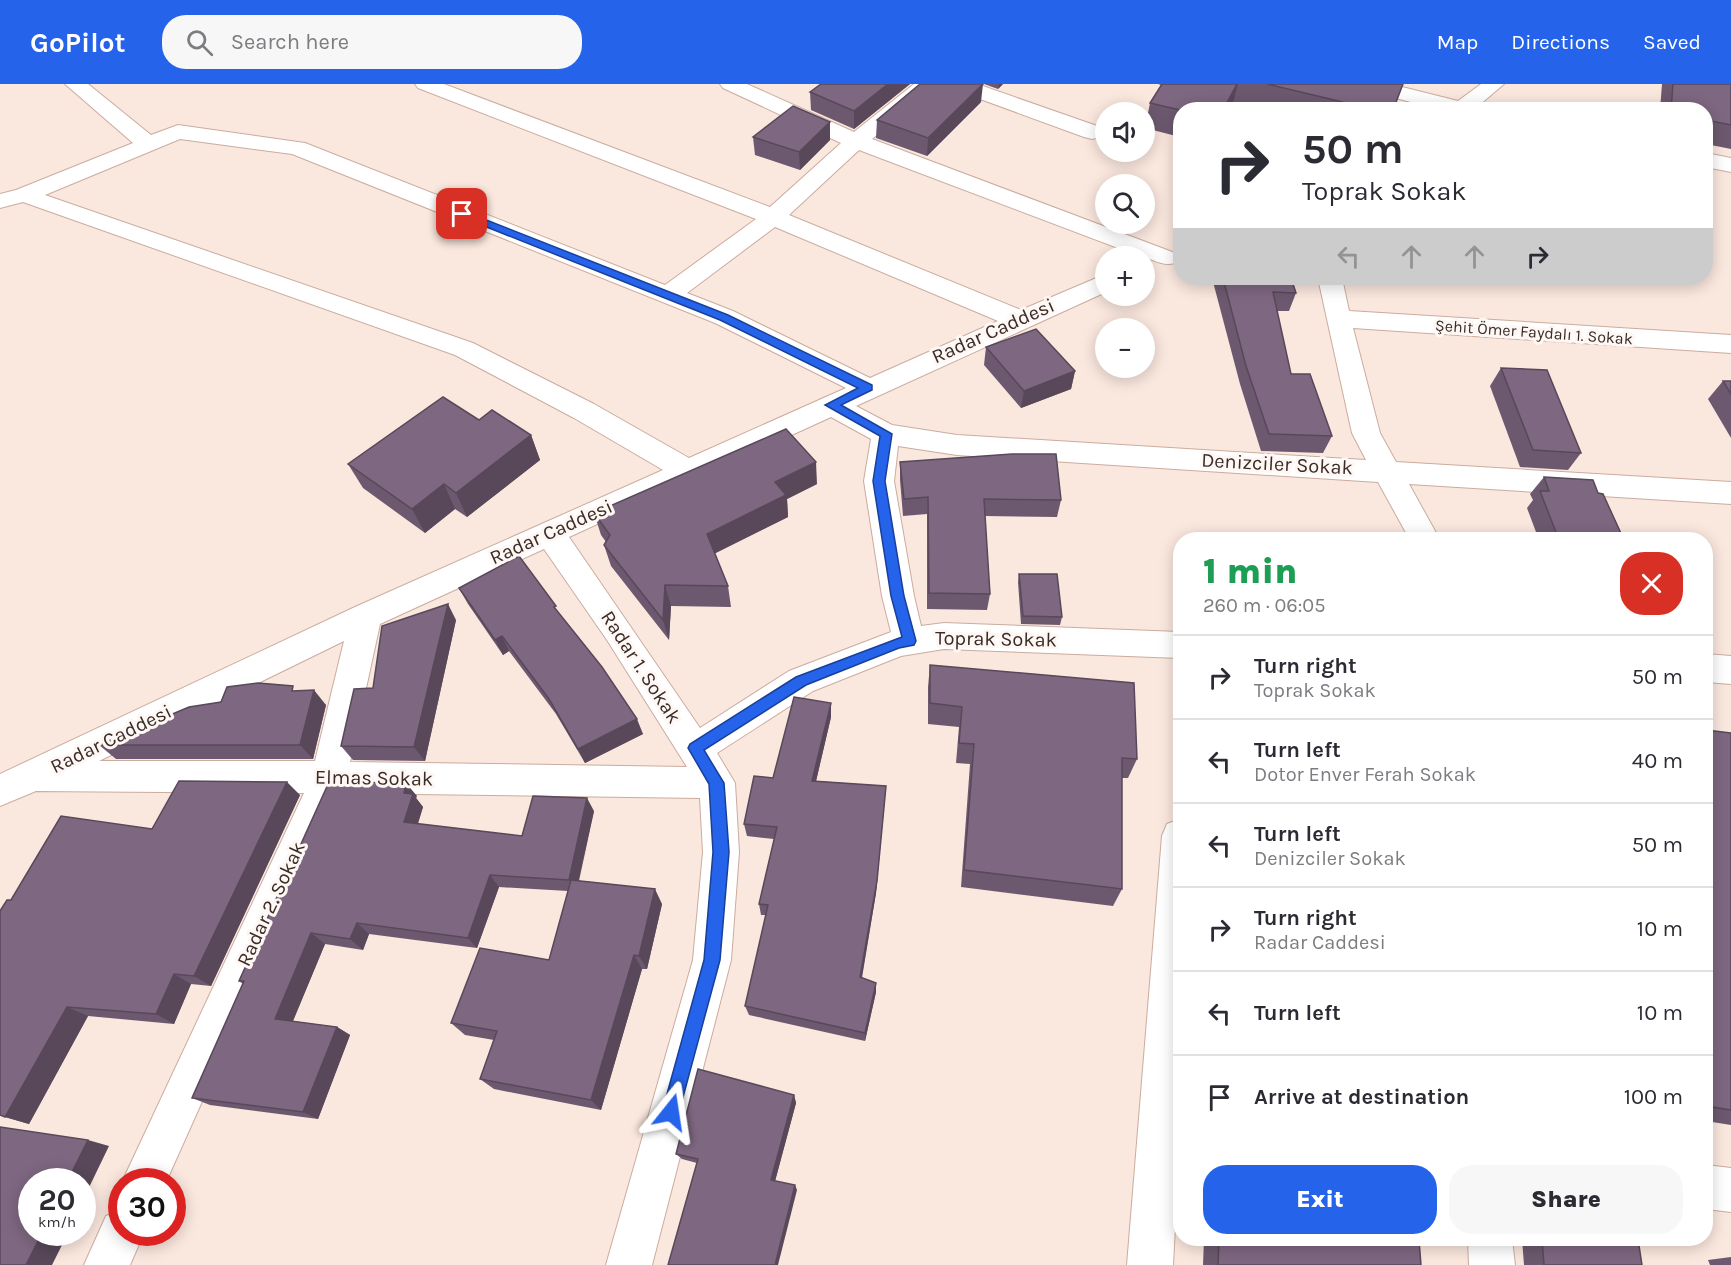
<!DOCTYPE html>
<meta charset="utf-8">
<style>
:root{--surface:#fff;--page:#f7f7f7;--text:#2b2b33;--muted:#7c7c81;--line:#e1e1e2;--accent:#2563eb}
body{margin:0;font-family:Karla,sans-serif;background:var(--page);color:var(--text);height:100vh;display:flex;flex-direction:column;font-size:22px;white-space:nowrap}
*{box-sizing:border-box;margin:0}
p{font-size:20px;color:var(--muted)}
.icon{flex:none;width:33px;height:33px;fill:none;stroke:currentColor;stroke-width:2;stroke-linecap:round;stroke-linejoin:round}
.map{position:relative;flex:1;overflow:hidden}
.drawer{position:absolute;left:1173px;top:448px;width:540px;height:714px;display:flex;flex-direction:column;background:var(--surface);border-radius:24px;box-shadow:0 3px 15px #0003}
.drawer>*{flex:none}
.top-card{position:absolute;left:1173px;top:18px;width:540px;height:183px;border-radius:24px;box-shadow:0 3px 15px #0003;background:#fff;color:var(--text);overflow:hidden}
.controls{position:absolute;left:1095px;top:18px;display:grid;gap:12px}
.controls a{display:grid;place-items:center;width:60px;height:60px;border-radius:50%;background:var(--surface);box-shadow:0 3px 15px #0003;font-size:30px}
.speed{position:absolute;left:18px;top:1084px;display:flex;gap:12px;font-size:30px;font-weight:700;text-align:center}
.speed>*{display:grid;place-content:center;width:78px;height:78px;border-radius:50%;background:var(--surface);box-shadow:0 3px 15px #0003;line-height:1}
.speed small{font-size:15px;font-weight:400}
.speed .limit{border:9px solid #d22;background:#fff;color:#111}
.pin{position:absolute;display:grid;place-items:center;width:51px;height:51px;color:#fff;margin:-26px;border-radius:12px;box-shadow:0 3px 9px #0006}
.me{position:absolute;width:66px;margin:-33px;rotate:15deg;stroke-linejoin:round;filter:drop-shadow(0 0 4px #0008)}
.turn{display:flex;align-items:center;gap:21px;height:126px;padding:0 30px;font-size:27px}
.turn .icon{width:78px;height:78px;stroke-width:2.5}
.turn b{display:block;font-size:42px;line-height:51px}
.lanes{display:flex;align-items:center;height:57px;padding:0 30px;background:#0003;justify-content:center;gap:30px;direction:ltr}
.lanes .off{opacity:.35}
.round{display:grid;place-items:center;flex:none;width:63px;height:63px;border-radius:24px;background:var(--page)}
.overview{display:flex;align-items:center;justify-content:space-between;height:102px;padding:0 30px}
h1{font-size:36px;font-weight:800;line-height:45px;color:#1e9e55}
.button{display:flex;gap:12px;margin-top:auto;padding:12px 30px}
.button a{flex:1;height:69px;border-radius:24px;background:var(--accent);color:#fff;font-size:24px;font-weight:800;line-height:69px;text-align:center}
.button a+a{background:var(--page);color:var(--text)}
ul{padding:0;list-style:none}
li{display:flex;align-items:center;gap:18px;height:84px;padding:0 30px;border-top:2px solid var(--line)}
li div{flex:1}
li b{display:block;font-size:22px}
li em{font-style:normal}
header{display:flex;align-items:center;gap:36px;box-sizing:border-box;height:84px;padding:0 30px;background:var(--accent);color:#fff}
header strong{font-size:28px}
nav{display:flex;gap:33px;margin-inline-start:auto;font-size:21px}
.search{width:420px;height:54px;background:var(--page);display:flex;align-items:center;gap:15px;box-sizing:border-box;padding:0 21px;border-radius:24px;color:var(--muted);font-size:22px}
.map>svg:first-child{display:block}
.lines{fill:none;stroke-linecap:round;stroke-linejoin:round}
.minor-casing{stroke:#cbac9e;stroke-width:2}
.minor{fill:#fff;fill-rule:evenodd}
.wall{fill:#6c596f}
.shaded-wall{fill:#58485a}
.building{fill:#7e6781;stroke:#58485a;stroke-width:1.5}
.route{fill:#2563eb;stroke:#184099;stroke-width:1.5}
.labels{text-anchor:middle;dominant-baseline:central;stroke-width:6;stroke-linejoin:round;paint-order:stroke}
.far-street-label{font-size:16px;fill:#382c27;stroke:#fef7f4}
.street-label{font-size:20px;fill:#382c27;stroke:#fef7f4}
</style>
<header>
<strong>GoPilot</strong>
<div class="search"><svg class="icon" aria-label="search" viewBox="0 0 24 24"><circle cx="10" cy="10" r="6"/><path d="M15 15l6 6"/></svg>Search here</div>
<nav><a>Map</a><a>Directions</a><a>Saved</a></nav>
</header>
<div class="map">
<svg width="1731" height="1181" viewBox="0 0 1731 1181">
<rect width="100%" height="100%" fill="#fae7de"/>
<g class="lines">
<g class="minor-casing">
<g id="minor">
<path d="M65 0H88L151 51 178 41 305 59 665 201 756 135 418 4 415 0H444L770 123 841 59 723 4 720 0H747L854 48 914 0H937L872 55 1175 169 1178 174 1175 179C1160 183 1151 173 1139 172L859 66 789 131 1021 226 1106 190V208L856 322 892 341 957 351 1366 376 1352 349 1318 194H1342L1349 227 1731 251V269L1353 244 1380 349 1396 378 1731 398V420L1409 400 1440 456H1410L1378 398 957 371 898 362 894 397 914 512 921 542 944 539 1180 548V574L944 565 901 572 813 607 717 669 735 699 739 768 731 876 652 1181H606L693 876 703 768 700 714 340 709 166 1098H122L304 709 36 707 0 722V690L355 523 663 386 574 334 455 271 23 118 0 124V110L16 106 133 59ZM180 55 292 70 715 239 846 304 689 374 594 320 473 259 45 111ZM775 143 998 237 870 294 733 227 687 209ZM831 333 871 355 864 397 882 512 891 548 789 587 700 644 569 453ZM544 465 607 556 687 683 350 678 380 540ZM344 557 315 677H99Z"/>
<polygon points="947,0 977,0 1100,43 1103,48 1100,53 1092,55 1084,53 950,4"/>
<polygon points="1355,0 1390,0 1458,17 1481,0 1504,0 1477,23 1479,26 1441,26 1358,4"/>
<polygon points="1706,69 1731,74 1731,88 1706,83"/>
<polygon points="1706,570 1731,572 1731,600 1706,598"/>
<polygon points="1180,735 1180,1047 1173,1181 1127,1181 1162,752 1167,740"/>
<polygon points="1706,1081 1731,1084 1731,1128 1706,1125"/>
<polygon points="122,1126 122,1149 144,1149 130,1181 84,1181 106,1132"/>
<polygon points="1468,1155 1512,1155 1515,1181 1469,1181"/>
</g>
</g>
<use href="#minor" class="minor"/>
</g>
<g class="wall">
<polygon points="821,0 910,0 854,45 811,26 810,8"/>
<polygon points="984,0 1003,0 998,5"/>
<polygon points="1158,0 1403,0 1393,26 1261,26 1233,19 1229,26 1180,26 1180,53 1145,44 1150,19 1161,3 1161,1"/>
<polygon points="1662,0 1731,0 1731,65 1706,60 1706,26 1660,26"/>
<polygon points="981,18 927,72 876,54 877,36"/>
<polygon points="830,38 830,56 800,86 755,71 753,53"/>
<polygon points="1212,194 1291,194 1296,209 1289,227 1277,227 1291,290 1332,352 1323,369 1261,367 1240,300"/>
<polygon points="986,263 1075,287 1071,305 1021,324 984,281"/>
<polygon points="1501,284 1581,369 1568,386 1520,383 1490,302"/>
<polygon points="1723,297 1731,297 1731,354 1708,315"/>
<polygon points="479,336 531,351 540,376 467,433 455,425 425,449 363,404 348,380"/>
<polygon points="900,378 1061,416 1057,433 985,432 990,510 987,526 927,525 927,430 903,432 900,396"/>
<polygon points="1544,393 1598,409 1624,456 1539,456 1527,424 1533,416 1530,410"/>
<polygon points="817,400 787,415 788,433 714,470 728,502 731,523 671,522 669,556 611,482 604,461 606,458 601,451 594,429"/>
<polygon points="1019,490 1062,533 1060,541 1021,540 1018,498"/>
<polygon points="459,504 560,530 643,650 585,679 556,630 509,567 503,571 468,520"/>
<polygon points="456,536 425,677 353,676 341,662 373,604"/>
<polygon points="930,581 1137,675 1128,694 1122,694 1122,805 1113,822 961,803 970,680 956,679 959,643 928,640 928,603"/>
<polygon points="298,607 326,621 313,675 116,675 99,661"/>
<polygon points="831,633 816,697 886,702 876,809 862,894 876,899 876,908 865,957 749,931 745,922 766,831 761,831 759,820 774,755 747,752 744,740 773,694"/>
<polygon points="1706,646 1731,649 1731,1041 1706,1037"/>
<polygon points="300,711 211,902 191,900 174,940 88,932 29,1040 5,1033 11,816 152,745"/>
<polygon points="417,712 416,714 423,723 418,740 522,752 594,727 579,797 662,820 647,885 642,885 601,1026 494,1005 480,995 494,956 465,951 451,939 549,876 568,807 499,803 477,864 369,850 363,866 325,860 293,937 337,943 350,951 318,1035 210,1021 192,1014 243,900 239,897"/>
<polygon points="794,1011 796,1019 775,1097 797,1106 682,1075 676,1070"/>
<polygon points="1204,1155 1413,1155 1421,1181 1203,1181"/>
<polygon points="1522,1155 1638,1155 1642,1181 1524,1181"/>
<polygon points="1731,1173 1731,1181 1710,1181 1708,1176"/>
</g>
<g class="shaded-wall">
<polygon points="888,0 910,0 854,45 854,27"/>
<polygon points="983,0 981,18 927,72 928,54"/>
<polygon points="999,0 1003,0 998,5"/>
<polygon points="1237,0 1238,0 1233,19 1229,26 1223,26"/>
<polygon points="830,38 830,56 800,86 799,68"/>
<polygon points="1075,287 1071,305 1021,324 1024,307"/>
<polygon points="531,351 540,376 467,433 456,409"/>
<polygon points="816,378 817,400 787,415 788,433 711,471 707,450 775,398"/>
<polygon points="444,400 455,425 425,449 412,425"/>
<polygon points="665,501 671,522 669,556 663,536"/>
<polygon points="448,520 456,536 425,677 414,663"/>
<polygon points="502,552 509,567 503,571 495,556"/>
<polygon points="314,606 326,621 313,675 300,661"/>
<polygon points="831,619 831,633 813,710 812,697"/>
<polygon points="637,635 643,650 585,679 578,665"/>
<polygon points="287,698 300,711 211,902 194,892"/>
<polygon points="406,699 417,712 416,714 423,723 414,750 404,738 404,709"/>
<polygon points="886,702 876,809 860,903 860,893"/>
<polygon points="587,714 594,727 576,807 569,796"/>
<polygon points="490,791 499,803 477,864 468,854"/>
<polygon points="655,805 662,820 647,885 639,872"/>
<polygon points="357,839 369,850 363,866 350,855"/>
<polygon points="311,849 325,860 290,944 275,935"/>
<polygon points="634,871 642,885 601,1026 591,1016"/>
<polygon points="174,890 191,900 174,940 156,930"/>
<polygon points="876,899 876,908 865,957 865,949"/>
<polygon points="67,923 88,932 29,1040 5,1033"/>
<polygon points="337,943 350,951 318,1035 303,1028"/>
<polygon points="794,1011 796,1019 774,1101 771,1096"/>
<polygon points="88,1056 109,1062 82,1118 82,1098 67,1098"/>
<polygon points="795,1101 797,1106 778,1181 775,1181"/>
<polygon points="42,1149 68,1149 52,1181 26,1181"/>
</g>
<g class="building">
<polygon points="821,0 888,0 854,27 810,8"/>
<polygon points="920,0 983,0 928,54 877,36"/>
<polygon points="1162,0 1237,0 1223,26 1180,26 1150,19"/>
<polygon points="1267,0 1403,0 1393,26 1376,26"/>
<polygon points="1673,0 1731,0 1731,41 1706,36 1706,26 1671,26"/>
<polygon points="793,22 830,38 799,68 753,53"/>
<polygon points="1223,194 1291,194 1296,209 1273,208 1291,290 1310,290 1332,352 1269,350 1246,282"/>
<polygon points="1036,245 1075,287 1024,307 986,263"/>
<polygon points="1501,284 1547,286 1581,369 1533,366"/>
<polygon points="1723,297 1731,297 1731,310"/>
<polygon points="443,313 479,336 492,326 531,351 456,409 444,400 412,425 348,380"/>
<polygon points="786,345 816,378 775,398 786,411 707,450 728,502 665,501 663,536 604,461 610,451 594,429"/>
<polygon points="1012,370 1056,370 1061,416 984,415 990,510 929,509 928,413 904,415 900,378"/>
<polygon points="1544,393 1593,396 1598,409 1603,410 1624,456 1559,456 1540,407 1549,407"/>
<polygon points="519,472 556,522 554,523 602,583 637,635 578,665 549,615 502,552 495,556 459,504"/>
<polygon points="1019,490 1057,490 1062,533 1023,532"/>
<polygon points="448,520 414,663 341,662 354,605 373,604 382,542"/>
<polygon points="930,581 1134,599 1137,675 1122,674 1122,805 964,786 974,660 959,659 962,623 930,619"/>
<polygon points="258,599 293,602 292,607 314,606 300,661 99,661 189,623 221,618 227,603"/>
<polygon points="794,613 831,619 812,697 886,702 877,797 860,893 876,899 865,949 745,922 768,821 759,820 777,743 744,740 754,692 773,694"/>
<polygon points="1706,646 1731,649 1731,1026 1706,1022"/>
<polygon points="179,697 287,698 194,892 174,890 156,930 67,923 5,1033 0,1031 0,827 7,816 11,816 61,732 152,745"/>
<polygon points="329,698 406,699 404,709 413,710 404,738 522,752 533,712 587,714 569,796 490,791 468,854 357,839 350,855 311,849 275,935 337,943 303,1028 192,1014 244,897 239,897"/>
<polygon points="571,796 655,805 639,872 634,871 591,1016 480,995 497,947 451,939 480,864 549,876"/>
<polygon points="698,985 794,1011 771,1096 795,1101 775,1181 668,1181 698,1075 676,1070"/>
<polygon points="0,1043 88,1056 67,1098 32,1098 32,1149 42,1149 26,1181 0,1181"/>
<polygon points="1219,1155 1413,1155 1419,1156 1421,1181 1218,1181"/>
<polygon points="1542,1155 1638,1155 1642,1181 1544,1181"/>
</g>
<polygon class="route" points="459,128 466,128 728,231 872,301 872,306 841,321 892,350 885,397 904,512 916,557 914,561 899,564 806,601 704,666 724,699 729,768 720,876 679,1028 677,1034 671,1037 665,1034 662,1028 704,876 713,768 709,700 688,664 690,660 796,593 902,553 891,512 873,397 880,352 825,321 858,304 720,236 459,132"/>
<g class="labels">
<g class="far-street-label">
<text transform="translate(1534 248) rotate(4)">Şehit Ömer Faydalı 1. Sokak</text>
</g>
<g class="street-label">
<text transform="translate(993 247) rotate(-24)">Radar Caddesi</text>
<text transform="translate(1277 380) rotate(3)">Denizciler Sokak</text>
<text transform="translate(551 448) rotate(-24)">Radar Caddesi</text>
<text transform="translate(996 555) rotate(1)">Toprak Sokak</text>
<text transform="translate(641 583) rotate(57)">Radar 1. Sokak</text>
<text transform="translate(111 655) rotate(-26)">Radar Caddesi</text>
<text transform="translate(374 694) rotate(1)">Elmas Sokak</text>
<text transform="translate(271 820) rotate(-65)">Radar 2. Sokak</text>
</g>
</g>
</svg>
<div class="controls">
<a><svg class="icon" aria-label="sound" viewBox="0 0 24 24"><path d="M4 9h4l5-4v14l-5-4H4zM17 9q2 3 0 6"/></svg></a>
<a><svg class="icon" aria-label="search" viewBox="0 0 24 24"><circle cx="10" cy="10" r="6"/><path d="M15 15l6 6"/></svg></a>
<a>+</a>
<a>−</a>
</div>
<div class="speed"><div>20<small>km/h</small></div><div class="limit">30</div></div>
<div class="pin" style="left:462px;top:130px;background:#d93025"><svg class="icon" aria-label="arrive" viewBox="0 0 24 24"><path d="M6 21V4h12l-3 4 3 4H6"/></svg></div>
<svg class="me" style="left:671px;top:1028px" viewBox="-20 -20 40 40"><path d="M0-17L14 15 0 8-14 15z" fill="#2563eb" stroke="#fff" stroke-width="4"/></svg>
<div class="top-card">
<div class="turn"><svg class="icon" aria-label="right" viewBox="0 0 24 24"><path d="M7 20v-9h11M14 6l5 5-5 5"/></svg><div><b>50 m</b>Toprak Sokak</div></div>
<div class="lanes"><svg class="icon off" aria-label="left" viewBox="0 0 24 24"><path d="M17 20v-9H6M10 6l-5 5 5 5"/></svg><svg class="icon off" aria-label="ahead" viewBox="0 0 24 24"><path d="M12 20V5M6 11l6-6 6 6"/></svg><svg class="icon off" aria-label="ahead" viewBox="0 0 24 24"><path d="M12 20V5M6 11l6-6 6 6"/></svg><svg class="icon" aria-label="right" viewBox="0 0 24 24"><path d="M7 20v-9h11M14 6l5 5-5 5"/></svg></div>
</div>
<section class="drawer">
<div class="overview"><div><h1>1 min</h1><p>260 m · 06:05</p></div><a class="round" style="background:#d93025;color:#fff"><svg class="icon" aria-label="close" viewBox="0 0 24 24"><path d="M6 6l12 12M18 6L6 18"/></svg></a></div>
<ul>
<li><svg class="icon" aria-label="right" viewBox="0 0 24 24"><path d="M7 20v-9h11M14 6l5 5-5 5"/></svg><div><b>Turn right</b><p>Toprak Sokak</p></div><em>50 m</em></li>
<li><svg class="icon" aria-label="left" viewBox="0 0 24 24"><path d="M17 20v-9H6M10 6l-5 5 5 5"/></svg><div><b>Turn left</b><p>Dotor Enver Ferah Sokak</p></div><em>40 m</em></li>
<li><svg class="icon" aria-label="left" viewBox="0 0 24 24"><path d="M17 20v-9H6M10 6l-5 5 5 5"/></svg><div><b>Turn left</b><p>Denizciler Sokak</p></div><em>50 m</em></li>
<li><svg class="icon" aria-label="right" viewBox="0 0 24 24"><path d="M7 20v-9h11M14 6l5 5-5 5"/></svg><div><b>Turn right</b><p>Radar Caddesi</p></div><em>10 m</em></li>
<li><svg class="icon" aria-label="left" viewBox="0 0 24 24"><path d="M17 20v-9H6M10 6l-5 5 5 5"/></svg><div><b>Turn left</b></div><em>10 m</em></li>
<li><svg class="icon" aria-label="arrive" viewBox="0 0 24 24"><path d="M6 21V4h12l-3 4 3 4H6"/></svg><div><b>Arrive at destination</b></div><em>100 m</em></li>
</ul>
<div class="button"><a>Exit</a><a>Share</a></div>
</section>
</div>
